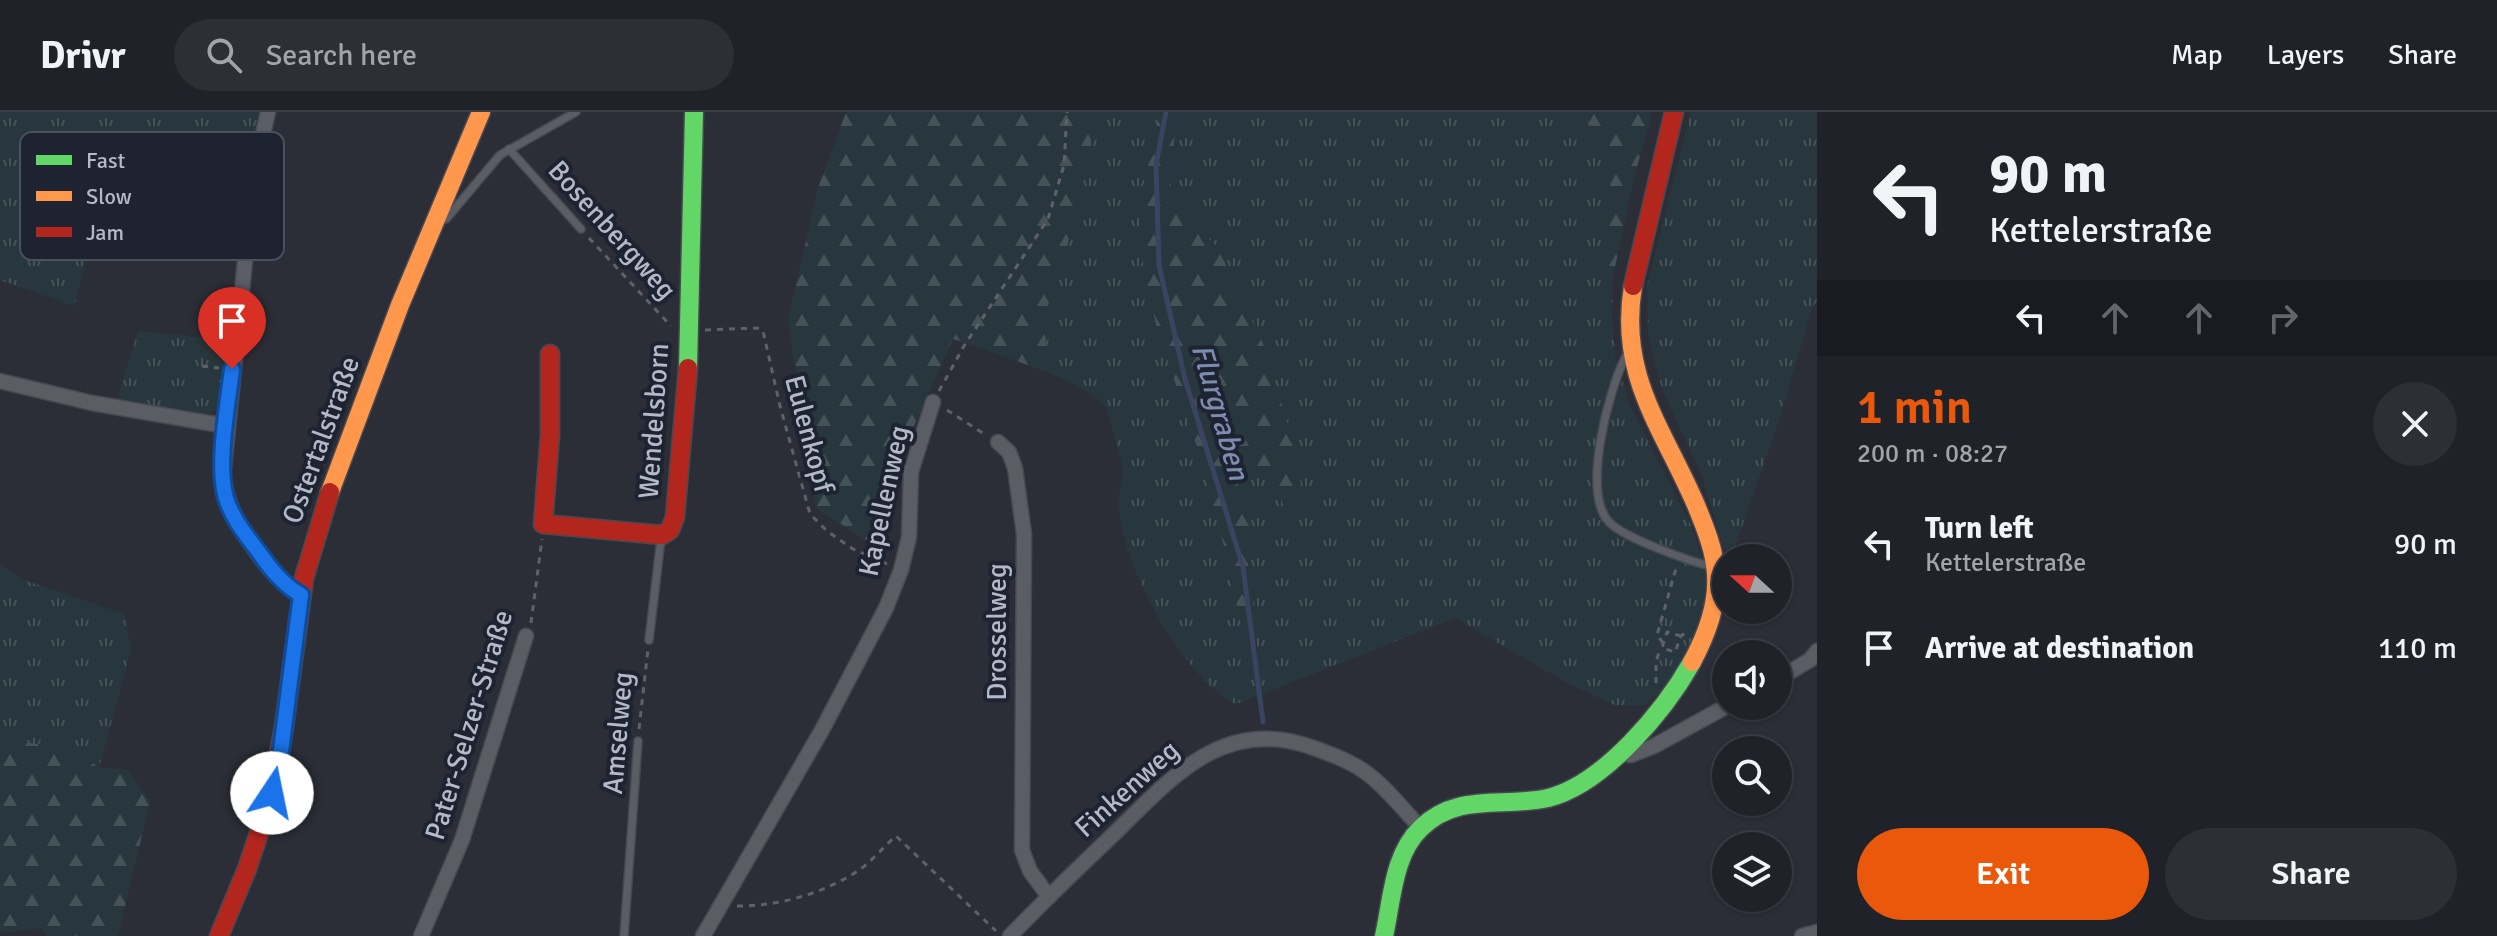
<!DOCTYPE html>
<meta charset="utf-8">
<style>
:root{--surface:#202229;--page:#2d2f35;--text:#f1f3f6;--muted:#a2a4a8;--line:#3d3f46;--accent:#ea580c}
body{margin:0;font-family:Signika,sans-serif;background:var(--page);color:var(--text);height:100vh;display:flex;flex-direction:column;font-size:30px;white-space:nowrap}
*{box-sizing:border-box;margin:0}
p{font-size:26px;color:var(--muted)}
.icon{flex:none;width:44px;height:44px;fill:none;stroke:currentColor;stroke-width:2;stroke-linecap:round;stroke-linejoin:round}
.map{position:relative;flex:1;overflow:hidden}
.sheet{display:flex;flex-direction:column;background:var(--surface);width:680px}
.sheet>*{flex:none}
.hud{background:#202229;color:var(--text);overflow:hidden}
.needle{width:52px;rotate:291deg}
.tools{position:absolute;left:1712px;top:432px;display:grid;gap:16px}
.tools a{display:grid;place-items:center;width:80px;height:80px;border-radius:50%;background:var(--surface);box-shadow:0 2px 6px #0004,0 0 0 2px var(--line);font-size:40px}
.pin{position:absolute;display:grid;place-items:center;width:68px;height:68px;color:#fff;margin:-82px -34px;border-radius:50% 50% 50% 0;rotate:-45deg;box-shadow:0 0 8px #0007}
.pin .icon{rotate:45deg}
.me{position:absolute;width:88px;margin:-44px;rotate:11deg;stroke-linejoin:round;filter:drop-shadow(0 0 6px #0008)}
.turn{display:flex;align-items:center;gap:28px;height:168px;padding:0 40px;font-size:36px}
.turn .icon{width:104px;height:104px;stroke-width:2.5}
.turn b{display:block;font-size:56px;line-height:68px}
.lanes{display:flex;align-items:center;height:76px;padding:0 40px;background:#0003;justify-content:center;gap:40px;direction:ltr}
.lanes .off{opacity:.35}
.round{display:grid;place-items:center;flex:none;width:84px;height:84px;border-radius:42px;background:var(--page)}
.headline{display:flex;align-items:center;justify-content:space-between;height:136px;padding:0 40px}
h1{font-size:48px;font-weight:600;line-height:60px;color:var(--accent)}
.button{display:flex;gap:16px;margin-top:auto;padding:16px 40px}
.button a{flex:1;height:92px;border-radius:48px;background:var(--accent);color:#fff;font-size:32px;font-weight:600;line-height:92px;text-align:center}
.button a+a{background:var(--page);color:var(--text)}
ul{padding:0;list-style:none}
li{display:flex;align-items:center;gap:24px;height:104px;padding:0 40px}
li div{flex:1}
li b{display:block;font-size:30px}
li em{font-style:normal}
header{display:flex;align-items:center;gap:48px;box-sizing:border-box;height:112px;padding:0 40px;background:var(--surface);border-bottom:2px solid var(--line)}
header strong{font-size:38px}
nav{display:flex;gap:44px;margin-inline-start:auto;font-size:28px}
.search{width:560px;height:72px;background:var(--page);display:flex;align-items:center;gap:20px;box-sizing:border-box;padding:0 28px;border-radius:44px;color:var(--muted);font-size:30px}
main{display:flex;flex:1;min-height:0}
.map>svg:first-child{display:block}
.grass{fill:url(#grass-tufts)}
.forest{fill:url(#forest-firs)}
.lines{fill:none;stroke-linecap:round;stroke-linejoin:round}
.stream{stroke:#3a4461;stroke-width:5}
.lane-casing{stroke:#474951;stroke-width:10}
.street-casing{stroke:#474951;stroke-width:17}
.fast-casing{stroke:#474951;stroke-width:21}
.slow-casing{stroke:#474951;stroke-width:21}
.jam-casing{stroke:#474951;stroke-width:21}
.path{stroke:#5e6169;stroke-width:3;stroke-dasharray:6 6;stroke-linecap:butt}
.lane{stroke:#5b5d65;stroke-width:7}
.street{stroke:#5b5d65;stroke-width:14}
.fast{stroke:#63d668;stroke-width:18}
.slow{stroke:#ff974d;stroke-width:18}
.jam{stroke:#b3261e;stroke-width:18}
.route-casing{stroke:#114b97;stroke-width:20}
.route{stroke:#1a73e8;stroke-width:14}
.labels{text-anchor:middle;dominant-baseline:central;stroke-width:8;stroke-linejoin:round;paint-order:stroke}
.street-label{font-size:28px;fill:#b4b9c8;stroke:#1e2332}
.water-label{font-size:30px;font-style:italic;fill:#7d8baf;stroke:#1e2332}
.key{fill:#1e2332;stroke:#4b505f;stroke-width:2}
.key-label{font-size:22px;fill:#b4b9c8}
</style>
<header>
<strong>Drivr</strong>
<div class="search"><svg class="icon" aria-label="search" viewBox="0 0 24 24"><circle cx="10" cy="10" r="6"/><path d="M15 15l6 6"/></svg>Search here</div>
<nav><a>Map</a><a>Layers</a><a>Share</a></nav>
</header>
<main>
<div class="map">
<svg width="1817" height="824" viewBox="0 0 1817 824">
<defs>
<pattern id="grass-tufts" width="24" height="20" patternUnits="userSpaceOnUse" patternTransform="scale(2)"><rect width="24" height="20" fill="#28373d"/><path d="M3 7l-1-3M5 7V3M7 7l1-3M15 17l-1-3M17 17v-4M19 17l1-3" fill="none" stroke="#455258"/></pattern>
<pattern id="forest-firs" width="22" height="20" patternUnits="userSpaceOnUse" patternTransform="scale(2)"><rect width="22" height="20" fill="#28373d"/><path d="M5 1l3.5 6h-7zM16 11l3.5 6h-7z" fill="#455258"/></pattern>
</defs>
<rect width="100%" height="100%" fill="#2b2e37"/>
<g class="grass">
<polygon points="0,0 259,0 239,90 102,72 75,194 0,168"/>
<path d="M1097 0H1586L1587 8 1612 41 1605 160 1613 164 1612 205 1615 243 1629 292 1690 411 1711 470V494L1683 558 1644 594 1615 593 1567 571 1455 506 1236 592C1182 565 1120 451 1119 391 1118 379 1124 366 1122 354 1121 346 1109 302 1105 295 1094 279 1065 268 1048 260L1044 205 1065 145Z"/>
<polygon points="1691,0 1817,0 1817,189 1812,196 1782,299 1734,438 1724,437 1702,364 1662,277 1648,223 1647,174"/>
<polygon points="138,219 227,228 221,294 208,302 117,287"/>
<polygon points="0,452 24,468 124,502 131,538 99,656 75,637 0,627"/>
</g>
<g class="forest">
<polygon points="846,0 1097,0 1065,145 1044,205 1048,260 953,227 901,343 886,441 816,396 788,208 818,76"/>
<polygon points="1160,0 1179,0 1175,15 1170,85 1218,136 1263,232 1296,338 1303,389 1297,399 1283,393 1272,360 1250,355 1237,373 1251,419 1248,457 1256,510 1248,517 1241,512 1225,438 1196,332 1160,226 1144,167 1140,88"/>
<polygon points="1586,0 1652,0 1633,70 1613,164 1605,161 1612,41 1587,8"/>
<polygon points="0,627 75,637 99,656 128,658 150,689 118,824 46,824 41,816 0,821"/>
</g>
<g class="lines">
<polyline class="stream" points="1166,0 1156,53 1159,153 1185,267 1243,455 1263,610"/>
<g class="lane-casing">
<g id="lane">
<polyline points="509,37 581,117"/>
<polyline points="439,109 446,107 500,43 576,0"/>
<path d="M1626 244C1609 276 1581 381 1609 410 1624 426 1689 449 1710 454"/>
<polyline points="649,528 661,427"/>
<polyline points="624,824 638,629"/>
</g>
</g>
<g class="street-casing">
<g id="street">
<path d="M268 0 254 61 223 365C229 405 264 463 301 483"/>
<polyline points="0,269 92,291 226,314"/>
<polyline points="998,330 1009,340 1015,356 1024,422 1022,738 1030,759 1049,785"/>
<polyline points="1778,567 1810,548 1817,539"/>
<polyline points="1618,641 1631,643 1654,634 1727,594"/>
<polyline points="421,824 462,728 526,524"/>
<polyline points="703,824 822,618 886,496 901,458 909,425 911,360 933,290"/>
<path d="M1010 824C1044 789 1079 755 1115 721 1173 664 1225 603 1314 636 1333 643 1353 650 1369 663 1388 677 1404 699 1421 716"/>
<polyline points="1802,824 1817,820"/>
</g>
</g>
<g class="fast-casing">
<g id="fast">
<polyline points="688,256 694,0"/>
<path d="M1384 824C1392 789 1393 742 1421 716 1457 680 1503 696 1548 686 1604 672 1665 598 1692 550"/>
</g>
</g>
<g class="slow-casing">
<g id="slow">
<path d="M1633 174C1618 264 1663 316 1696 393 1705 415 1715 439 1716 463 1718 493 1706 524 1692 550"/>
<polyline points="330,380 400,193 481,0"/>
</g>
</g>
<g class="jam-casing">
<g id="jam">
<polyline points="1633,174 1674,0"/>
<polyline points="550,242 550,323 543,412 662,423 670,418 675,405 688,256"/>
<polyline points="219,824 247,757 270,688 284,615 304,466 330,380"/>
</g>
</g>
<g class="path">
<polyline points="589,126 671,214"/>
<polyline points="705,218 757,216 763,219 780,294 810,402 827,419 853,437 887,452"/>
<polyline points="202,254 219,256"/>
<polyline points="939,279 964,234 1048,107 1064,53 1067,0"/>
<polyline points="947,298 984,322"/>
<polyline points="531,511 542,427"/>
<polyline points="1681,524 1667,520 1662,536 1675,540 1681,524 1688,519"/>
<polyline points="1663,531 1657,523 1677,453"/>
<polyline points="1656,571 1656,549 1661,536"/>
<polyline points="639,617 648,537"/>
<path d="M737 794C778 794 818 783 853 762 869 753 882 736 896 724L996 819"/>
</g>
<use href="#lane" class="lane"/>
<use href="#street" class="street"/>
<use href="#fast" class="fast"/>
<use href="#slow" class="slow"/>
<use href="#jam" class="jam"/>
</g>
<g class="lines">
<g class="route-casing">
<path id="route" d="M232 257C228 292 216 353 226 386 232 406 246 423 258 439 270 456 282 472 301 483L281 639 272 681"/>
</g>
<use href="#route" class="route"/>
</g>
<g class="labels">
<g class="street-label">
<text transform="translate(612 118) rotate(48)">Bosenbergweg</text>
<text transform="translate(654 309) rotate(-86)">Wendelsborn</text>
<text transform="translate(809 322) rotate(75)">Eulenkopf</text>
<text transform="translate(321 328) rotate(-70)">Ostertalstraße</text>
<text transform="translate(884 389) rotate(-78)">Kapellenweg</text>
<text transform="translate(997 520) rotate(-90)">Drosselweg</text>
<text transform="translate(469 613) rotate(-73)">Pater-Selzer-Straße</text>
<text transform="translate(618 621) rotate(-85)">Amselweg</text>
<text transform="translate(1127 677) rotate(-42)">Finkenweg</text>
</g>
<g class="water-label">
<text transform="translate(1220 300) rotate(74)">Flurgraben</text>
</g>
</g>
<rect x="20" y="20" width="264" height="128" rx="12" class="key"/>
<rect x="36" y="43" width="36" height="10" fill="#63d668"/>
<rect x="36" y="79" width="36" height="10" fill="#ff974d"/>
<rect x="36" y="115" width="36" height="10" fill="#b3261e"/>
<g class="key-label">
<text x="86" y="56">Fast</text>
<text x="86" y="92">Slow</text>
<text x="86" y="128">Jam</text>
</g>
</svg>
<div class="tools">
<a><svg class="needle" viewBox="-14 -14 28 28"><path d="M0-13l5 13h-10z" fill="#e53935"/><path d="M0 13l5-13h-10z" fill="#a2a4a8"/></svg></a>
<a><svg class="icon" aria-label="sound" viewBox="0 0 24 24"><path d="M4 9h4l5-4v14l-5-4H4zM17 9q2 3 0 6"/></svg></a>
<a><svg class="icon" aria-label="search" viewBox="0 0 24 24"><circle cx="10" cy="10" r="6"/><path d="M15 15l6 6"/></svg></a>
<a><svg class="icon" aria-label="layers" viewBox="0 0 24 24"><path d="M12 4l9 5-9 5-9-5zM3 14l9 5 9-5"/></svg></a>
</div>
<div class="pin" style="left:232px;top:257px;background:#d93025"><svg class="icon" aria-label="arrive" viewBox="0 0 24 24"><path d="M6 21V4h12l-3 4 3 4H6"/></svg></div>
<svg class="me" style="left:272px;top:681px" viewBox="-20 -20 40 40"><circle r="19" fill="#fff"/><path d="M0-13L10 11 0 6-10 11z" fill="#1a73e8"/></svg>
</div>
<section class="sheet">
<div class="hud">
<div class="turn"><svg class="icon" aria-label="left" viewBox="0 0 24 24"><path d="M17 20v-9H6M10 6l-5 5 5 5"/></svg><div><b>90 m</b>Kettelerstraße</div></div>
<div class="lanes"><svg class="icon" aria-label="left" viewBox="0 0 24 24"><path d="M17 20v-9H6M10 6l-5 5 5 5"/></svg><svg class="icon off" aria-label="ahead" viewBox="0 0 24 24"><path d="M12 20V5M6 11l6-6 6 6"/></svg><svg class="icon off" aria-label="ahead" viewBox="0 0 24 24"><path d="M12 20V5M6 11l6-6 6 6"/></svg><svg class="icon off" aria-label="right" viewBox="0 0 24 24"><path d="M7 20v-9h11M14 6l5 5-5 5"/></svg></div>
</div>
<div class="headline"><div><h1>1 min</h1><p>200 m · 08:27</p></div><a class="round"><svg class="icon" aria-label="close" viewBox="0 0 24 24"><path d="M6 6l12 12M18 6L6 18"/></svg></a></div>
<ul>
<li><svg class="icon" aria-label="left" viewBox="0 0 24 24"><path d="M17 20v-9H6M10 6l-5 5 5 5"/></svg><div><b>Turn left</b><p>Kettelerstraße</p></div><em>90 m</em></li>
<li><svg class="icon" aria-label="arrive" viewBox="0 0 24 24"><path d="M6 21V4h12l-3 4 3 4H6"/></svg><div><b>Arrive at destination</b></div><em>110 m</em></li>
</ul>
<div class="button"><a>Exit</a><a>Share</a></div>
</section>
</main>
